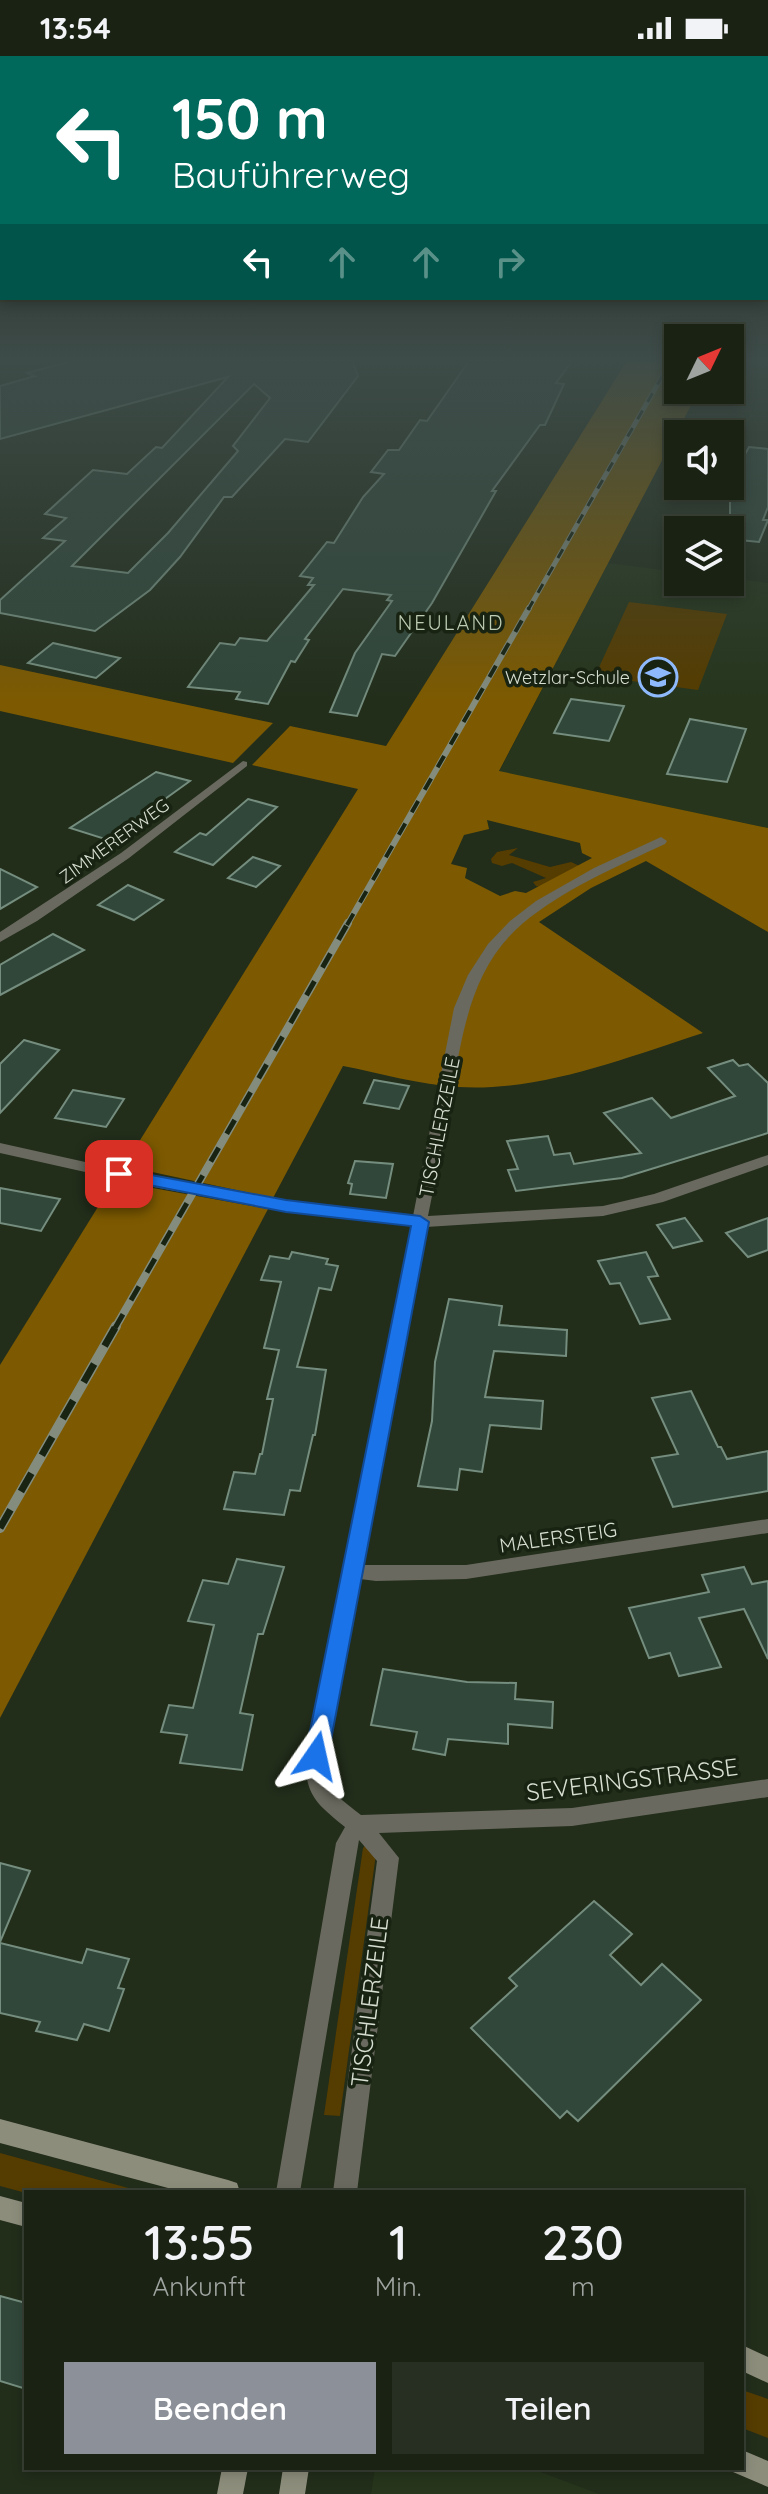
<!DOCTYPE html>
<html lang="de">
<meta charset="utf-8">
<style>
:root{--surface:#1a2214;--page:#272f22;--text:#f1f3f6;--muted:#9fa4a0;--line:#383f34;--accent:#8c9099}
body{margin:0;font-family:Quicksand,sans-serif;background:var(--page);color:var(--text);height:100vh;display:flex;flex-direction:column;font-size:30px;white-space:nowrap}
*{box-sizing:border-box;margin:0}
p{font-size:26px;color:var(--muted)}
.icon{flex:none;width:44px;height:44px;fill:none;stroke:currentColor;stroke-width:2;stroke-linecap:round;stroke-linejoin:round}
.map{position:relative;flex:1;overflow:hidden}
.panel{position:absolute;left:24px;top:2134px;width:720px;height:280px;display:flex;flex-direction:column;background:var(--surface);border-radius:0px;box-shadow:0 4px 12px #0003,0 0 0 2px var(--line)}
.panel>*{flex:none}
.banner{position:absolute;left:0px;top:0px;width:768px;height:244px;box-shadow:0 4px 12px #0003,0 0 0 2px var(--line);background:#00695c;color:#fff;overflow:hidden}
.needle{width:52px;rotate:47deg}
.tools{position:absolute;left:664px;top:268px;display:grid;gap:16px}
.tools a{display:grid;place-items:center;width:80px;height:80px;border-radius:0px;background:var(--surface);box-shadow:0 4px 12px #0003,0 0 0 2px var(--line);font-size:40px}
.pin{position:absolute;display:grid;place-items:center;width:68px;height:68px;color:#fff;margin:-34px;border-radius:16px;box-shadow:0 4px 12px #0006}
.me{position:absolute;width:88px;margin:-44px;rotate:11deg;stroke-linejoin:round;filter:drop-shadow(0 0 6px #0008)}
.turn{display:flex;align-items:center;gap:28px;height:168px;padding:0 40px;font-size:36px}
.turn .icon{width:104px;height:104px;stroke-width:2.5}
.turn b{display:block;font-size:56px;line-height:68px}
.lanes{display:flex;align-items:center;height:76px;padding:0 40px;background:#0003;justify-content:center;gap:40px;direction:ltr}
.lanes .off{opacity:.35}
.eta{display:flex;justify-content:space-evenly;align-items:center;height:136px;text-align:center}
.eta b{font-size:48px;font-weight:600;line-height:56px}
.cta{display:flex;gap:16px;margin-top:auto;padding:16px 40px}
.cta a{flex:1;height:92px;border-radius:0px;background:var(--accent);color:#fff;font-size:32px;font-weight:600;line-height:92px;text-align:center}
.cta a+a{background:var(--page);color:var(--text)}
.status{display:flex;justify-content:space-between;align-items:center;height:56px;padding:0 40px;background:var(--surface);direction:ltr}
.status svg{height:22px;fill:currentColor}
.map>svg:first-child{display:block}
.built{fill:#26351c}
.green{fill:#553c00}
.forest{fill:#7d5a01;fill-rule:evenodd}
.building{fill:#31473a;stroke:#748d7e;stroke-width:2;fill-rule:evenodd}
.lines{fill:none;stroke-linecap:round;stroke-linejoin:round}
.street{fill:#69695f;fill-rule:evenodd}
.secondary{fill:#8d8d7c;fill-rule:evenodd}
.rail-far3-casing{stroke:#838c7d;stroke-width:5}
.rail-far2-casing{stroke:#838c7d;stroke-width:6}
.rail-far1-casing{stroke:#838c7d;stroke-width:8}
.rail-casing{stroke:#838c7d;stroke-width:10}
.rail-far3{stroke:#182311;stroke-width:3;stroke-dasharray:10;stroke-linecap:butt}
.rail-far2{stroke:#182311;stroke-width:4;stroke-dasharray:13;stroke-linecap:butt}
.rail-far1{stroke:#182311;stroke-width:5;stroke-dasharray:16;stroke-linecap:butt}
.rail{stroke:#182311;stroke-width:7;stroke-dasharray:21;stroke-linecap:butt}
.route{fill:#1a73e8;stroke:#114b97;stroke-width:2}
.labels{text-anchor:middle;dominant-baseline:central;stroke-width:7;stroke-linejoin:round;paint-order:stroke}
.far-poi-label{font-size:18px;fill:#d7ded2;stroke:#182311;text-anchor:end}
.far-street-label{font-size:18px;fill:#d7ded2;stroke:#182311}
.far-quarter-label{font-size:20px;letter-spacing:2px;fill:#bfcdb5;stroke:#182311}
.street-label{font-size:20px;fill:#d7ded2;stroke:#182311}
.near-street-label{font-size:24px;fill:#d7ded2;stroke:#182311}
</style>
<div class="status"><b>13:54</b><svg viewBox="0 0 49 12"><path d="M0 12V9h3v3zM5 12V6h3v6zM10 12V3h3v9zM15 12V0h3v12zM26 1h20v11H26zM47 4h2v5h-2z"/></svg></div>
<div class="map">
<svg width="768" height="2438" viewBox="0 0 768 2438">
<rect width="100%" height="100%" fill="#222d1a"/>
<g class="built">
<polygon points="608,507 678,516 678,526 730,526 730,522 768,527 768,772 499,716"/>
<polygon points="375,2412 530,2412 599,2438 371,2438"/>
</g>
<g class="green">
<polygon points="629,546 727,558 698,634 595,620"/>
<polygon points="518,792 509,799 550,811 571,806 582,811 543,832 536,830 533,826 546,822 512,807 502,810 492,807 491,803 497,796"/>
<polygon points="367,1787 376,1798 340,2060 324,2059 363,1792"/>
<polygon points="0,2097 143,2136 26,2137 0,2130"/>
<polygon points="742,2334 768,2343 768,2382 742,2372"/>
</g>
<g class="forest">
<path d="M627 305H678V334H699L499 715 768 772V876L646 805 591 832 539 866 703 977C625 1002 541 1036 458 1031 420 1029 380 1017 343 1010L273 1142 124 1110 358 733 252 709 290 670 386 690ZM487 764 580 787 582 797 592 802 526 837 515 835 500 840 465 822 467 812 451 808 464 779 489 773Z"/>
<polygon points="0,609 273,667 233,707 0,655"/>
<polygon points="114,1125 268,1153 0,1662 0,1309"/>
</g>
<g class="building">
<path d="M72 305H352L358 320 308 386 285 383 232 441H224L180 501 150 534 95 575 0 557V544L65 485 43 482 66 462 45 458 93 414 127 418 156 391 162 392 228 321 0 383V330L35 320 27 317ZM254 328 270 342 233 390 238 395 168 477 128 517 72 510Z"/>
<polygon points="469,305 572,305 556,327 564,328 545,369 540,369 492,435 496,435 432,547 395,600 382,598 357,660 330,656 355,597 392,545 387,544 391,539 343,533 305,583 309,584 295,606 291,605 268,648 236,643 240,636 188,631 220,587 235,589 240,582 267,585 314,529 308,529 313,522 300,520 327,486 334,487 363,441 384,418 371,416 388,394 399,394 420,364 427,365"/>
<polygon points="749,391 768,393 768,451 763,464 768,464 759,486 730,483 730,426"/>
<polygon points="53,587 120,602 96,622 28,607"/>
<polygon points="571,643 624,650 609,685 554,677"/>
<polygon points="690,663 746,673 727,726 667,718"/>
<polygon points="156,716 190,725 108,784 70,772"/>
<polygon points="248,743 277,751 213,809 175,796 200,777 206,779"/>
<polygon points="253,801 280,810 256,831 228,822"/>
<polygon points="0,813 37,831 0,853"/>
<polygon points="128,829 163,844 134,864 98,849"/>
<polygon points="53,878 84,894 0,939 0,909"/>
<polygon points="24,984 59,994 0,1057 0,1008"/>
<polygon points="733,1004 739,1010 748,1008 768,1027 768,1077 622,1122 516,1135 508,1114 518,1113 507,1085 548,1080 554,1099 570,1097 574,1108 641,1097 604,1057 652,1042 671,1062 735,1040 708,1012"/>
<polygon points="374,1024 409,1030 399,1053 364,1047"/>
<polygon points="73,1034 124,1043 106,1071 55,1062"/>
<polygon points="355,1105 393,1108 386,1142 350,1138 352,1128 348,1127"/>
<polygon points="0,1132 60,1143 41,1175 0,1167"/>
<polygon points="685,1162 702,1185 673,1192 657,1169"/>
<polygon points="768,1162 768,1194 748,1201 726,1177"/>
<polygon points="292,1196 328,1203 326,1208 338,1210 331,1234 319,1232 297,1311 326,1314 315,1379 313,1379 300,1435 290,1434 284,1459 224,1453 234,1416 255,1418 260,1398 262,1398 273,1343 267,1343 279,1294 264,1292 281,1226 261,1224 270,1200 289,1203"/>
<polygon points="646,1196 658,1220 648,1221 670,1263 640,1268 620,1227 610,1228 598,1205"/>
<polygon points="449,1243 502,1250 499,1269 567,1274 566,1300 494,1295 485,1341 543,1345 541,1373 490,1369 482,1416 460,1413 457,1434 418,1430 432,1365 435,1306"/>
<polygon points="691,1335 718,1391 721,1391 727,1403 768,1395 768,1435 673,1451 652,1402 678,1398 652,1342"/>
<polygon points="237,1503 284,1511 263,1578 258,1578 240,1657 253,1659 242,1714 180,1707 187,1679 161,1676 169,1649 193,1652 214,1569 188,1565 203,1524 228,1528"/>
<polygon points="744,1511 752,1528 768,1525 768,1603 744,1553 699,1562 721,1611 679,1620 670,1597 649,1602 629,1552 709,1536 702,1519"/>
<polygon points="383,1613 467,1626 516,1627 515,1643 553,1646 552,1672 508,1668 508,1688 448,1683 445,1699 413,1693 417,1676 371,1669"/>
<polygon points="0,1807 30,1815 0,1886"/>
<polygon points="594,1845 632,1878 610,1899 641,1929 662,1908 701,1944 578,2065 567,2055 560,2062 471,1972 517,1930 509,1922"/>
<polygon points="0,1887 82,1907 87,1893 129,1903 118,1932 124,1933 109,1975 84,1968 77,1984 36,1975 40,1966 0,1957"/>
<polygon points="0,2240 26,2247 26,2333 0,2325"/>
</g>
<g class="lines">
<g class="street">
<polygon points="243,705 247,706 247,710 129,802 37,865 0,886 0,876 121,797"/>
<path d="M661 781 667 785 665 788C616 811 564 833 522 868 470 913 463 977 451 1040 444 1080 436 1120 428 1160L603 1150 654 1138 768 1099V1109L663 1146 603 1160 426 1171 362 1509H466L768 1463V1477L466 1523 376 1525 360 1523 326 1700C325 1735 335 1738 361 1759L572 1752 768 1723V1741L572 1770 379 1777 399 1802 357 2136H333L377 1805 359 1784 300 2136H276L336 1787 345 1771C317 1748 304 1739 306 1700L411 1170 286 1155 148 1130 0 1097V1087L148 1120 286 1145 413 1160 454 952 468 919 488 888 510 865 536 845 594 812Z"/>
</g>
<g class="secondary">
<polygon points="0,2063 228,2124 237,2127 240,2136 183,2136 0,2087"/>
<polygon points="0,2140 26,2147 26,2171 0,2164"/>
<polygon points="742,2289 768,2301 768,2327 742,2315"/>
<polygon points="742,2394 768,2405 768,2431 733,2416 731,2412 742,2412"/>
<polygon points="222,2412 248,2412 243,2438 217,2438"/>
<polygon points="283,2412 309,2412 305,2438 279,2438"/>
</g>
<g class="rail-far3-casing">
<polyline id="rail-far3" points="528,554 671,305"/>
</g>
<g class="rail-far2-casing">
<polyline id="rail-far2" points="347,869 529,552"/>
</g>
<g class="rail-far1-casing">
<polyline id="rail-far1" points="115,1272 348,867"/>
</g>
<g class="rail-casing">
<polyline id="rail" points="0,1472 116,1270"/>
</g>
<use href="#rail-far3" class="rail-far3"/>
<use href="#rail-far2" class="rail-far2"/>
<use href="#rail-far1" class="rail-far1"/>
<use href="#rail" class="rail"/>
</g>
<linearGradient id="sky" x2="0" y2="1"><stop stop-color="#13190e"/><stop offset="0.47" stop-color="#3e4c49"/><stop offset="1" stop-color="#3e4c49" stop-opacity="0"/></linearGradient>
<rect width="768" height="646" fill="url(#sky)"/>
<polygon class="route" points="119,1113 286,1144 420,1160 429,1166 328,1700 324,1707 316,1710 308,1707 305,1700 411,1170 286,1156 113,1122 110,1118 113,1114"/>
<defs>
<g id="school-ring" transform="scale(2)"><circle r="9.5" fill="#182311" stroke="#8eb9fd" stroke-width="1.5"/><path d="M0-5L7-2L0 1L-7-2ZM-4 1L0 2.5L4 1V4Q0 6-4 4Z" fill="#8eb9fd"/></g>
</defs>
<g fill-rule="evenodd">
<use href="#school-ring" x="658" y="621"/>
</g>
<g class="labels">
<g class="far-poi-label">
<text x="630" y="621">Wetzlar-Schule</text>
</g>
<g class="far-street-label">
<text transform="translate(114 785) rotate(-36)">ZIMMERERWEG</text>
</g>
<g class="far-quarter-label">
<text x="451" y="566">NEULAND</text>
</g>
<g class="street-label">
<text transform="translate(439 1071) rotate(-79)">TISCHLERZEILE</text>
<text transform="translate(558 1481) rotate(-8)">MALERSTEIG</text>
</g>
<g class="near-street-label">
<text transform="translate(632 1723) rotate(-7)">SEVERINGSTRASSE</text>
<text transform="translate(369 1946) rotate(-83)">TISCHLERZEILE</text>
</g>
</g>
</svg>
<div class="tools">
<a><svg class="needle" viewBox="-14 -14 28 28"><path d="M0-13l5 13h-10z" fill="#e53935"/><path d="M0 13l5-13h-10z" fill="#9fa4a0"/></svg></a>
<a><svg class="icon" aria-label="sound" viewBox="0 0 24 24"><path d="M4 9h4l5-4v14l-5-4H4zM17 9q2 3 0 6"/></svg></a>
<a><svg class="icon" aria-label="layers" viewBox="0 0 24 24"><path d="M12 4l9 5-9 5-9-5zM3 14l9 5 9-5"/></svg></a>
</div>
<div class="pin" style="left:119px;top:1118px;background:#d93025"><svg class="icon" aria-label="arrive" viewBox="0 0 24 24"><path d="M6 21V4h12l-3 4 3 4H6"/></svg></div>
<svg class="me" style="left:316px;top:1700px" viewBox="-20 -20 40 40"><path d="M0-17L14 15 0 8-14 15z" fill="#1a73e8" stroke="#fff" stroke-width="4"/></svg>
<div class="banner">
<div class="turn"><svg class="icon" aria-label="left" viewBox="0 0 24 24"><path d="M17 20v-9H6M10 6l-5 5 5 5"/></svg><div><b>150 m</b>Bauführerweg</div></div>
<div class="lanes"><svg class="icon" aria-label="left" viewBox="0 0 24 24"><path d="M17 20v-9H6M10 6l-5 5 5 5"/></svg><svg class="icon off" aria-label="ahead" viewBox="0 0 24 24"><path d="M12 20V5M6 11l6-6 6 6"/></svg><svg class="icon off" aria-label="ahead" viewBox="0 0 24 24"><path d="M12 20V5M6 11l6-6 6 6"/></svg><svg class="icon off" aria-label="right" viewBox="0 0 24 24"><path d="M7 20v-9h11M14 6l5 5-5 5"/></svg></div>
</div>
<section class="panel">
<div class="eta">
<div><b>13:55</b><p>Ankunft</p></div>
<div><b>1</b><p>Min.</p></div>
<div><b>230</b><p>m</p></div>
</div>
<div class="cta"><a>Beenden</a><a>Teilen</a></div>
</section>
</div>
